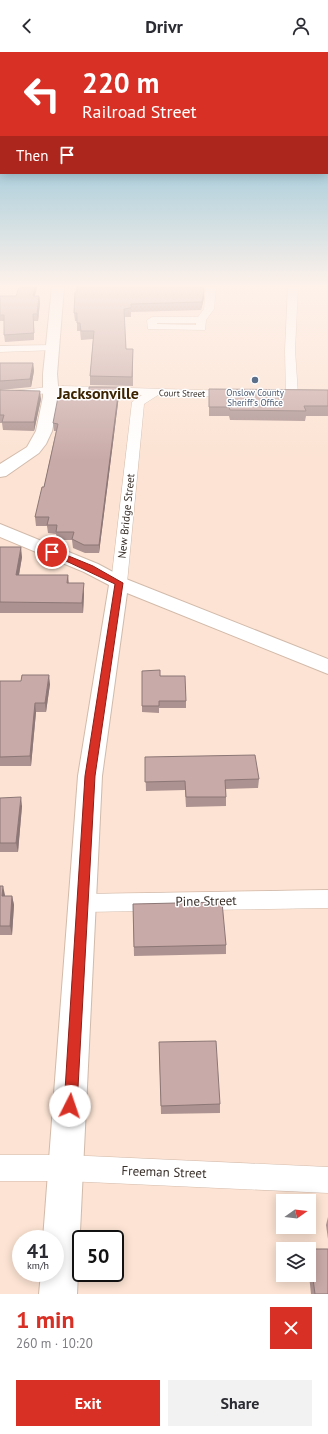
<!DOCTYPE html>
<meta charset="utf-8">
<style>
:root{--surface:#fff;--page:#f2f2f3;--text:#2b2b33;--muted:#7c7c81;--accent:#d93025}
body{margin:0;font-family:"PT Sans",sans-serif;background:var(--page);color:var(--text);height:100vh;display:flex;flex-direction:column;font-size:15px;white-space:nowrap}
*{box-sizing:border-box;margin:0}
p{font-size:13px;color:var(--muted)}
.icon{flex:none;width:22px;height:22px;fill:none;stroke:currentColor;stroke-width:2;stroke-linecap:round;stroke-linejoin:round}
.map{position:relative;height:1242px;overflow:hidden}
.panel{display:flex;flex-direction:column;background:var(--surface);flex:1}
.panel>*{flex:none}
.hud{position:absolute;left:0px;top:0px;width:328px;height:122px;box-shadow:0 2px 10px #0003;background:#d93025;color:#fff;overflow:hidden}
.needle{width:26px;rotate:76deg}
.controls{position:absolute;left:276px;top:1142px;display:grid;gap:8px}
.controls a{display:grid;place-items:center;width:40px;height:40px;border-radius:0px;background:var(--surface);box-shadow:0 2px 10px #0003;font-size:20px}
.speed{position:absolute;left:12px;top:1178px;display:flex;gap:8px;font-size:20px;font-weight:700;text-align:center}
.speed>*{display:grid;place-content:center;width:52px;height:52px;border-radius:50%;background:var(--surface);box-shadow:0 2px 10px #0003;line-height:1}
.speed small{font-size:10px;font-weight:400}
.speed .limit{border:2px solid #111;border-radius:6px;background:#fff;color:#111}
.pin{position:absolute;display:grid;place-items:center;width:34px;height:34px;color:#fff;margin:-17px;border:2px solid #fff;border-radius:50%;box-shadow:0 1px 4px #0007}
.me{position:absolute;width:44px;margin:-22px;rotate:4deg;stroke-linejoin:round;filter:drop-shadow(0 0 3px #0008)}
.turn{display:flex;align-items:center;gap:14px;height:84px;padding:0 16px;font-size:18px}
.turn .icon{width:52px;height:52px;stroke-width:2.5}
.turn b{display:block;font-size:28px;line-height:34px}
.then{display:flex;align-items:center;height:38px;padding:0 16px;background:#0003;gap:8px;font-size:15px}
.round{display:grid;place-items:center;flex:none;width:42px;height:42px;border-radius:0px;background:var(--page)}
.summary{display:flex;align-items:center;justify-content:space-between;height:68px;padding:0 16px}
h1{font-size:24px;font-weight:700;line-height:30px;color:var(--accent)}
.action{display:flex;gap:8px;margin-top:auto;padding:8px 16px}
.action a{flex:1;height:46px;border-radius:0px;background:var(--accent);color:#fff;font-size:16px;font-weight:700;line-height:46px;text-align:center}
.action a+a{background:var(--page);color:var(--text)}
header{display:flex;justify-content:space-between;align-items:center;height:52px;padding:0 16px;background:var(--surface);font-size:18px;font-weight:700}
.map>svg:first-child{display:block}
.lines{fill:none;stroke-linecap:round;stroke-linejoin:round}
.minor-casing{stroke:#d2baaa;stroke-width:1}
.secondary-casing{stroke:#d2baaa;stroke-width:2}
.minor{fill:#fff;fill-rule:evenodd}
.secondary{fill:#fff;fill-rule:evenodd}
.wall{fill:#ac9290}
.shaded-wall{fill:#8c7776}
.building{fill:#c8aaa8;stroke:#8c7776}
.route{fill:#d93025;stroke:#8d1f18}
.service-dot{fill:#5c6f8a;stroke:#fff;stroke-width:1.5}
.labels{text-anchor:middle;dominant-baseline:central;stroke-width:3;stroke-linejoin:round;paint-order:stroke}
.far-service-label{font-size:9px;fill:#4e5e75;stroke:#fff}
.far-street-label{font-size:9px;fill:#382f29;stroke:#fff}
.street-label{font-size:11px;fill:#382f29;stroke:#fff}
.near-street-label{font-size:13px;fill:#382f29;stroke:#fff}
.far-town-label{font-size:16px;font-weight:bold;fill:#3c2401;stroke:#fff}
</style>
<header><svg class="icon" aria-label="back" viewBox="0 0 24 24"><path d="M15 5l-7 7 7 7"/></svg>Drivr<svg class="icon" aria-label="person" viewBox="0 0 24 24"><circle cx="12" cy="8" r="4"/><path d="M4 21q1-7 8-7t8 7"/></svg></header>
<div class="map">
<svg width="328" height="1242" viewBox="0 0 328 1242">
<rect width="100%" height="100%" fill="#fce3d3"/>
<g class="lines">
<g class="minor-casing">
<g id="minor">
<path d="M206 235H216L214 257 206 268 205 278 148 277 147 268 152 265H198L204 257ZM157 271H196V273L157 272Z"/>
<polygon points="288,235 298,235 295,298 298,343 292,346 286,343 285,298"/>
<polygon points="53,293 57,294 58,296 57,298 0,300 0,294"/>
<path d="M63 334 232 339 238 342 232 345 158 343 144 352 127 531 124 534H114L111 531 132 350 142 343 63 340 38 342 28 345H0V339C21 339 42 335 63 334Z"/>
<polygon points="328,838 328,856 83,860 75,857 72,851 75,845 83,842"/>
<polygon points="0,1103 66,1103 328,1115 328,1141 66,1129 0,1129"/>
</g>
</g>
<g class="secondary-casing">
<g id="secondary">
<polygon points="52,235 64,235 57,322 59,345 52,379 46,392 39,401 6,424 0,425 0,412 27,395 36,379 43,345 43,322"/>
<polygon points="0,472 98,512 126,527 328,607 328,622 127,541 102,724 77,1242 39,1242 41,1221 55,1221 55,1187 43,1187 78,724 109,533 84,520 0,485"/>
</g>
</g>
<use href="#minor" class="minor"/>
<use href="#secondary" class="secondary"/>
</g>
<g class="wall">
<polygon points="19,235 37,235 35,244 39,244 40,250 38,269 34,269 34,288 5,290 4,283 4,269 0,269 0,244 16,244"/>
<polygon points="204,238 204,246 201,258 131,260 131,265 124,265 126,297 133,297 133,334 90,333 90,324 93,287 81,288 80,279 77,279 77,269 75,269 74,261"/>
<polygon points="0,311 33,311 34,319 31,335 0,338"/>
<polygon points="119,335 119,343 99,501 85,501 73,496 72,488 57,488 56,482 48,481 47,474 36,474 35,465 44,435 56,379 54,379 53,371 89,339"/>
<polygon points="209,337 328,338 328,364 306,364 305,369 230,368 229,364 209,364"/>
<polygon points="0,338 41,347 34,379 3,378 2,371 0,371"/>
<polygon points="0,495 22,505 19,523 68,523 69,531 84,542 83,561 0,561"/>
<polygon points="142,619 160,624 186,649 186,656 159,656 159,661 142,660"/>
<polygon points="0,629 50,632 46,660 36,660 31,714 0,714"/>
<polygon points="145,705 259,727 258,736 225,737 226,745 226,754 186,755 185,738 146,739"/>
<polygon points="0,746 22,754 18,800 0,800"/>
<polygon points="0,834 5,844 12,844 14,853 12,883 0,883"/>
<polygon points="133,852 226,893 226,902 134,904"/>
<polygon points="159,990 220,1052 220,1061 161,1062"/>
<polygon points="328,1165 328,1187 326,1173"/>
<polygon points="309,1197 328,1242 311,1242 309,1223"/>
</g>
<g class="shaded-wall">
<polygon points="35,235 37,235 33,250 33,244"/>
<polygon points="204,238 204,246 201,258 202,250"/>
<polygon points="39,244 40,250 38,269 37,262"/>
<polygon points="33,311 34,319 31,335 30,327"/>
<polygon points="119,335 119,343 99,501 99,493"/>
<polygon points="40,339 41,347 34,379 34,370"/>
<polygon points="21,495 22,505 17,534 16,523"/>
<polygon points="84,531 84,542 83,561 82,551"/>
<polygon points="49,623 50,632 46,660 45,651"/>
<polygon points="35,651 36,660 31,714 30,704"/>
<polygon points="21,745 22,754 18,800 16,791"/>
<polygon points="3,834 5,843 4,853 2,844"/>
<polygon points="12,844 14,853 12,883 10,874"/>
</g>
<g class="building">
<polygon points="19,235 35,235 33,244 39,244 37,262 33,262 34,281 4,283 4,263 0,263 0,244 16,244"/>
<polygon points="77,235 203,235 204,238 202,250 131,252 131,256 124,257 126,297 133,297 132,325 90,324 94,279 81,279 80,271 77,271 77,261 74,261 75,240 77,240"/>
<polygon points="0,311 33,311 30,327 0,329"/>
<polygon points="89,335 119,335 99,493 84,493 72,487 74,480 56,480 57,473 47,473 49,465 35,465 42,435 44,435 58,372 53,371 59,340 89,339"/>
<polygon points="209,337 328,338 328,354 304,354 306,359 230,358 229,355 209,355"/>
<polygon points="0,338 40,339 34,370 2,370 4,363 0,363"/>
<polygon points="0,495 21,495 16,523 68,523 67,531 84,531 82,551 0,550"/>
<polygon points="160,618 160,624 185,624 186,649 159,649 159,654 142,654 142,619"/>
<polygon points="22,623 49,623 45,651 35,651 30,704 0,705 0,629 21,629"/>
<polygon points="255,703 259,727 225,728 226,745 186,745 185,729 145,730 145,705"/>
<polygon points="21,745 16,791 0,791 0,746"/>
<polygon points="0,834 3,834 2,844 12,844 10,874 0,874"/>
<polygon points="222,850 226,893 134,895 133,852"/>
<polygon points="216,989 220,1052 161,1054 159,990"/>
<polygon points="309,1197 328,1197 328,1242 315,1242"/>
</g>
<linearGradient id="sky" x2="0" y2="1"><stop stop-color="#5caccc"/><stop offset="0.57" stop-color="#fef2eb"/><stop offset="1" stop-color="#fef2eb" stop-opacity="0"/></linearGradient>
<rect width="328" height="409" fill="url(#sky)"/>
<polygon class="route" points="49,498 54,498 93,514 123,531 95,724 77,1054 75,1059 70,1061 66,1059 64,1054 85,724 115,532 49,501"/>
<circle class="service-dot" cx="255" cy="328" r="4"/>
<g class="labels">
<g class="far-service-label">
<text x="255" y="340">Onslow County<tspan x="255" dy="10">Sheriff's Office</tspan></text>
</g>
<g class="far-street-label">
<text transform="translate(182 341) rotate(1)">Court Street</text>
</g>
<g class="street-label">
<text transform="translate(126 464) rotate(-84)">New Bridge Street</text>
</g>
<g class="near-street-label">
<text transform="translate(206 849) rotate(-1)">Pine Street</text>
<text transform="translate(164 1120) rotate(2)">Freeman Street</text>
</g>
<g class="far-town-label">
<text x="98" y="341">Jacksonville</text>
</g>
</g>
</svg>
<div class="controls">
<a><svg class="needle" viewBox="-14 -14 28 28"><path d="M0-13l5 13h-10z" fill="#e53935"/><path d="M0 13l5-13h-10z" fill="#7c7c81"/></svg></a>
<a><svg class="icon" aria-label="layers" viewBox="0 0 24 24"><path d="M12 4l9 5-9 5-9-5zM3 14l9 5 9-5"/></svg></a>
</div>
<div class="speed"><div>41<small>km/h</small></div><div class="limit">50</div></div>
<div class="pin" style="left:52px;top:500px;background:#d93025"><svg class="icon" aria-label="arrive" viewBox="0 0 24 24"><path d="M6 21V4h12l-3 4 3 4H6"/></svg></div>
<svg class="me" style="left:70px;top:1054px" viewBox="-20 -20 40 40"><circle r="19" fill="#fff"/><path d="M0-13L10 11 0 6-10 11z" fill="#d93025"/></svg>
<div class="hud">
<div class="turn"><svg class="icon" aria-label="left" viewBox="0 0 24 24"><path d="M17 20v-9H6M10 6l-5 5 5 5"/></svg><div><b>220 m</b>Railroad Street</div></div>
<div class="then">Then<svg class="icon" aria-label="arrive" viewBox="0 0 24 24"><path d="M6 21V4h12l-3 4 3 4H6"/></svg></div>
</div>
</div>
<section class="panel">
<div class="summary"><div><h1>1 min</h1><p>260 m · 10:20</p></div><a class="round" style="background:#d93025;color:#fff"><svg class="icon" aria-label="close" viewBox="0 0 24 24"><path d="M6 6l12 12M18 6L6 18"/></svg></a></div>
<div class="action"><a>Exit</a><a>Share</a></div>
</section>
